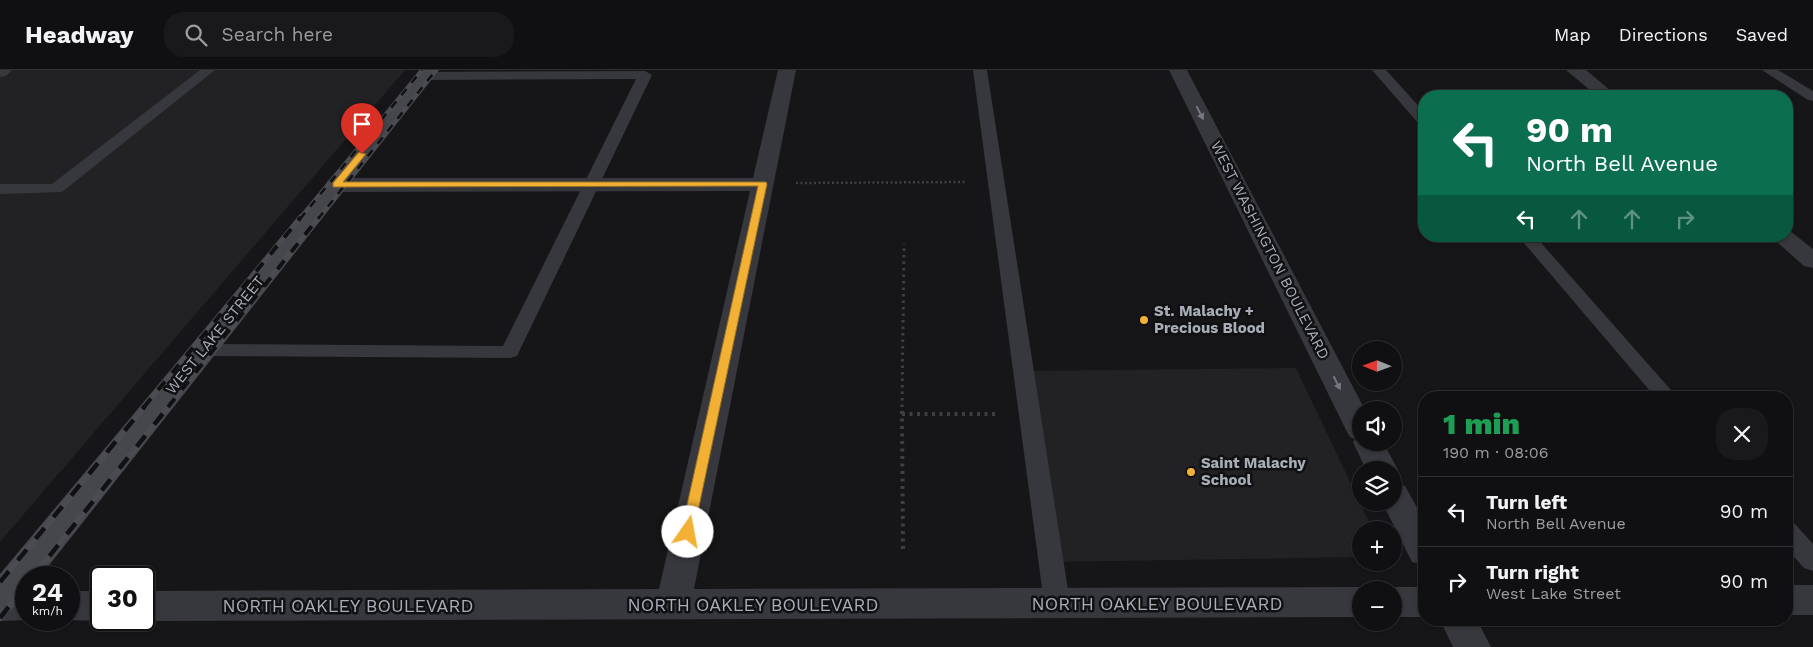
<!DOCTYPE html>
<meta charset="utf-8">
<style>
:root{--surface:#101012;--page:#19191b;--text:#f1f3f6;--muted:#9c9d9f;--line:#303032}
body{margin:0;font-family:"Work Sans",sans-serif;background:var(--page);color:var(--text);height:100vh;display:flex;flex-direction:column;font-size:19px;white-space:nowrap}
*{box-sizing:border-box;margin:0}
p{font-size:16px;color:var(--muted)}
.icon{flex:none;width:28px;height:28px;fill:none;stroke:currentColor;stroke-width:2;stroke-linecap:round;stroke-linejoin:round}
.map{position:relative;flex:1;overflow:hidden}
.drawer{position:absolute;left:1418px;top:321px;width:375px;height:235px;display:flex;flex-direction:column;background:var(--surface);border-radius:20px;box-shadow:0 1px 4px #0004,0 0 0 1px var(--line)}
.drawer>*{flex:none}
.top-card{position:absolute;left:1418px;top:20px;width:375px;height:152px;border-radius:20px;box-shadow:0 1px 4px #0004,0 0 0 1px var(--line);background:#0b6e4f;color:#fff;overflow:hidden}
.needle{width:32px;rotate:271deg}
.buttons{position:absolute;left:1352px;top:271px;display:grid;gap:10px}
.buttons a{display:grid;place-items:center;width:50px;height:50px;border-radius:50%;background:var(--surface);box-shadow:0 1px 4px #0004,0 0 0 1px var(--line);font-size:25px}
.speed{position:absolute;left:15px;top:496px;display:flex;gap:10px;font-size:25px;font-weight:700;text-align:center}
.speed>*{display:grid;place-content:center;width:65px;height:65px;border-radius:50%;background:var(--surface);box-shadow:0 1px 4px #0004,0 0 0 1px var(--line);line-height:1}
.speed small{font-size:12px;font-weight:400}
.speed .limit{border:2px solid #111;border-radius:8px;background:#fff;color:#111}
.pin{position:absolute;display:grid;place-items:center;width:42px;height:42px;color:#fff;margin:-51px -21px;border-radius:50% 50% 50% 0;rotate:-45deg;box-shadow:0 0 5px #0007}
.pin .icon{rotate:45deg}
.me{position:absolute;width:55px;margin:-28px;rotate:12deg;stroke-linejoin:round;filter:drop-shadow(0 0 4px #0008)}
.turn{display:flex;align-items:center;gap:18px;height:105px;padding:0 25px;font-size:22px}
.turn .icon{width:65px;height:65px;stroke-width:2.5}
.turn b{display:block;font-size:35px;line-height:42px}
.lanes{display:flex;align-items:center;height:48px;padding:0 25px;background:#0003;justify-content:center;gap:25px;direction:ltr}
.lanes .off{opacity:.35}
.round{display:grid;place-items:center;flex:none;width:52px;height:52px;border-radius:20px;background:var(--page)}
.summary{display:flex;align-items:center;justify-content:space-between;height:85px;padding:0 25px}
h1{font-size:30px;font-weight:800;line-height:38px;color:#1e9e55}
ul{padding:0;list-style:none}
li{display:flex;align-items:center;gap:15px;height:70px;padding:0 25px;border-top:1px solid var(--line)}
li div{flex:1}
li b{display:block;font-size:19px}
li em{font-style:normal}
header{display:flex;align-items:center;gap:30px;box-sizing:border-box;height:70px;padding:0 25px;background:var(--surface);border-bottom:1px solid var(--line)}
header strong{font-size:24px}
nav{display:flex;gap:28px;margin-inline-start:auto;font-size:18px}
.search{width:350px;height:45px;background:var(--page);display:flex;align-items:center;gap:12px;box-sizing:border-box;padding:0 18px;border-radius:20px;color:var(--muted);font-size:19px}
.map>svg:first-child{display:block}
.built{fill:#222225}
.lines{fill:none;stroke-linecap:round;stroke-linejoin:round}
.path-far2{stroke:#3d3f44;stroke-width:2.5;stroke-dasharray:2 2.5;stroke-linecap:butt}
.path-far1{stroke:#3d3f44;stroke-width:3;stroke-dasharray:2.5 4;stroke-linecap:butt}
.path{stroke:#3d3f44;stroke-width:4;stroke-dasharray:3 4.5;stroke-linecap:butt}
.service{fill:#37383d;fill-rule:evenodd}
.minor{fill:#37383d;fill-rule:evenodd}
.tertiary{fill:#37383d;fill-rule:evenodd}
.secondary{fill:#45474d;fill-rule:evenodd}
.rail-far2-casing{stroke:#4a4c52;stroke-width:4}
.rail-far1-casing{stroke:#4a4c52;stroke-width:5.5}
.rail-casing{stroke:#4a4c52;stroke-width:6}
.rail-far2{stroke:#111113;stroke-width:2.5;stroke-dasharray:8;stroke-linecap:butt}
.rail-far1{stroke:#111113;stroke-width:4;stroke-dasharray:11;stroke-linecap:butt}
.rail{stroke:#111113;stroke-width:4.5;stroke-dasharray:14;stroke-linecap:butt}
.oneway{fill:#757881}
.route{fill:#f2b134;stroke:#9d7322}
.poi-dot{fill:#f2b134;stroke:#111113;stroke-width:2}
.labels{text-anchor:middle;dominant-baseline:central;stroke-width:5;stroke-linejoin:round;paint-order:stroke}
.street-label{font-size:15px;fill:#a8adb8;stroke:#111113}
.poi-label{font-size:15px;font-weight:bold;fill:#a8adb8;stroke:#111113;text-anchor:start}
.near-street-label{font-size:18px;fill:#a8adb8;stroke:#111113}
</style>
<header>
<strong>Headway</strong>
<div class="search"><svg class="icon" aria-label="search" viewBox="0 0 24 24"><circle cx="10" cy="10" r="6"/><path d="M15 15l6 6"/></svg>Search here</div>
<nav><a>Map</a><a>Directions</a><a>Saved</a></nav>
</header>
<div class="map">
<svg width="1813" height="577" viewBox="0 0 1813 577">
<rect width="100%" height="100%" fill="#161618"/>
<g class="built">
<polygon points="0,0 405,0 0,472"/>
<polygon points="1296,298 1373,460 1361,460 1361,487 1050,492 1023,301"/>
</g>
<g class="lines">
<polyline class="path-far2" points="796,113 967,112"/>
<polyline class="path-far1" points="902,337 904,174"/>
<g class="path">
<polyline points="902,344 902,336"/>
<polyline points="903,479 902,344 999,344"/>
</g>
<g class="service">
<polygon points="200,0 215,0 62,122 0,124 0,114 52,114"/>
<polygon points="973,0 987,0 1070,533 1066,541 1057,544 1048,541 1044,533"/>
<polygon points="1372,0 1386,0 1424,42 1424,55 1419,54"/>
<polygon points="1762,0 1778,0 1813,21 1813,31 1808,30"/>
<polygon points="645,1 652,5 517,286 510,288 203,286 196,284 193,280 196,276 203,274 503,276 636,9 425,10 418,6 425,2"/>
<polygon points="1518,166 1535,166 1678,328 1656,328"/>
<polygon points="1786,452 1795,454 1813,474 1813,501 1804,498 1786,478"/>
</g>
<g class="minor">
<polygon points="0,0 12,0 6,6 0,7"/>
<polygon points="778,0 796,0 694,519 1361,517 1369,520 1361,520 1361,547 144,551 141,550 144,550 144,521 659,519 750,121 336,122 328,120 325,115 328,110 336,108 753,108"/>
<rect x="1786" y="515" width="27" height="30"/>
<polygon points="1394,517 1424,517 1424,547 1394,547 1394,520 1386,520"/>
<polygon points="0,521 26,521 26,550 29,550 0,551"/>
<polygon points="69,521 101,521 101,550 104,550 101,551 66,550 69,550"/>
</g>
<g class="tertiary">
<polygon points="1169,0 1187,0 1365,340 1361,340 1361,372 1383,372 1398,400 1394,407 1394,400 1366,400 1353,372 1355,369 1350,367 1346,360"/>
<polygon points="1566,0 1586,0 1617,26 1597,26"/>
<polygon points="1786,160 1790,161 1813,179 1813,198 1804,196 1770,166 1786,166"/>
<polygon points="1394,412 1405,416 1424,450 1424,495 1412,492 1382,432 1394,432"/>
<polygon points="1440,550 1477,550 1491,577 1453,577"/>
</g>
<path class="secondary" d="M421 0H439L39 508H26C26 528 20 538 0 545V504Z"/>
<g class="rail-far2-casing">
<g id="rail-far2">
<polyline points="300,149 422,0"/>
<polyline points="318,149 436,0"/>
</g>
</g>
<g class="rail-far1-casing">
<g id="rail-far1">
<polyline points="144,337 301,147"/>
<polyline points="168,337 319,147"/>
</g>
</g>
<g class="rail-casing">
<g id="rail">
<polyline points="32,508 169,336"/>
<polyline points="0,512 145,336"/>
<polyline points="0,548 26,515"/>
</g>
</g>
<use href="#rail-far2" class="rail-far2"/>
<use href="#rail-far1" class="rail-far1"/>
<use href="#rail" class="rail"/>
</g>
<defs><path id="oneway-solid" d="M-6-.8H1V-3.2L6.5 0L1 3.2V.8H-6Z" transform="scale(1.25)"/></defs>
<g class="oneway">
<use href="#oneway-solid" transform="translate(1200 43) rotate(63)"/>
<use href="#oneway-solid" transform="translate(1337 313) rotate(63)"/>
</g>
<polygon class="route" points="359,82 366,84 343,112 766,112 767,114 693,465 688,467 683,465 681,462 758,116 333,117 333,113"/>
<g class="poi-dot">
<circle cx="1144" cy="250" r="5"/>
<circle cx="1191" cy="402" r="5"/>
</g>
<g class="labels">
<g class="street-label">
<text transform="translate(1270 180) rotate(63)">WEST WASHINGTON BOULEVARD</text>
<text transform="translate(215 265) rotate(-51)">WEST LAKE STREET</text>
</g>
<g class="poi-label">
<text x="1154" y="241">St. Malachy +<tspan x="1154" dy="17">Precious Blood</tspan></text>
<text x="1201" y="393">Saint Malachy<tspan x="1201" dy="17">School</tspan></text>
</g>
<g class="near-street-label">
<text x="1157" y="533">NORTH OAKLEY BOULEVARD</text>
<text x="753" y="534">NORTH OAKLEY BOULEVARD</text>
<text x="348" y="535">NORTH OAKLEY BOULEVARD</text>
</g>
</g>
</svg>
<div class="buttons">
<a><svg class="needle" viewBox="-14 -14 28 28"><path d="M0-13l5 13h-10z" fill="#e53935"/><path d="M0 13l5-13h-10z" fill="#9c9d9f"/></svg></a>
<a><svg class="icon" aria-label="sound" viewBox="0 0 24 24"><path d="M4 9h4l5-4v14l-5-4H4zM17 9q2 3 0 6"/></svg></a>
<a><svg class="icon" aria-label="layers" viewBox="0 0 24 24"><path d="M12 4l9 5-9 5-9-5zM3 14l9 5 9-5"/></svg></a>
<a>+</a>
<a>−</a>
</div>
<div class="speed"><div>24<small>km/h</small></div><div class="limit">30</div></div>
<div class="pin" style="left:362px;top:84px;background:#d93025"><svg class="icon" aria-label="arrive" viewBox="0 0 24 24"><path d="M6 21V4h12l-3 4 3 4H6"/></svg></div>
<svg class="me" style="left:688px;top:462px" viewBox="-20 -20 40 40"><circle r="19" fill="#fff"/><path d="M0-13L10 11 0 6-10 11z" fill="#f2b134"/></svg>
<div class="top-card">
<div class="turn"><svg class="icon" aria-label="left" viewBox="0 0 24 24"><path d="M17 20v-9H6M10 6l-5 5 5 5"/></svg><div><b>90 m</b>North Bell Avenue</div></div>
<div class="lanes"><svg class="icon" aria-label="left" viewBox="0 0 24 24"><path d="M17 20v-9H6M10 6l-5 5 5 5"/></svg><svg class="icon off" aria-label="ahead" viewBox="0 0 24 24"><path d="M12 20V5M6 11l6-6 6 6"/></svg><svg class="icon off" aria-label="ahead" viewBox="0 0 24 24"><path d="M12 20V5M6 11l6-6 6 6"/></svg><svg class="icon off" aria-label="right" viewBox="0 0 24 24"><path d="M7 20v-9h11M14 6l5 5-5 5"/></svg></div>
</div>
<section class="drawer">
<div class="summary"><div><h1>1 min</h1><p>190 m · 08:06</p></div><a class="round"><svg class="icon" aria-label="close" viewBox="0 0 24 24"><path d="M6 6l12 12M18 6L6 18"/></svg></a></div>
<ul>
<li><svg class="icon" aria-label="left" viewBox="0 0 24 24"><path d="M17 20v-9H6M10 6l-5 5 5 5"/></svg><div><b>Turn left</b><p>North Bell Avenue</p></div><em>90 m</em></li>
<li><svg class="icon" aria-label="right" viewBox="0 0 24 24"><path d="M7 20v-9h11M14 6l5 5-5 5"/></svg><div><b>Turn right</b><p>West Lake Street</p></div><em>90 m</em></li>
</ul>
</section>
</div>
